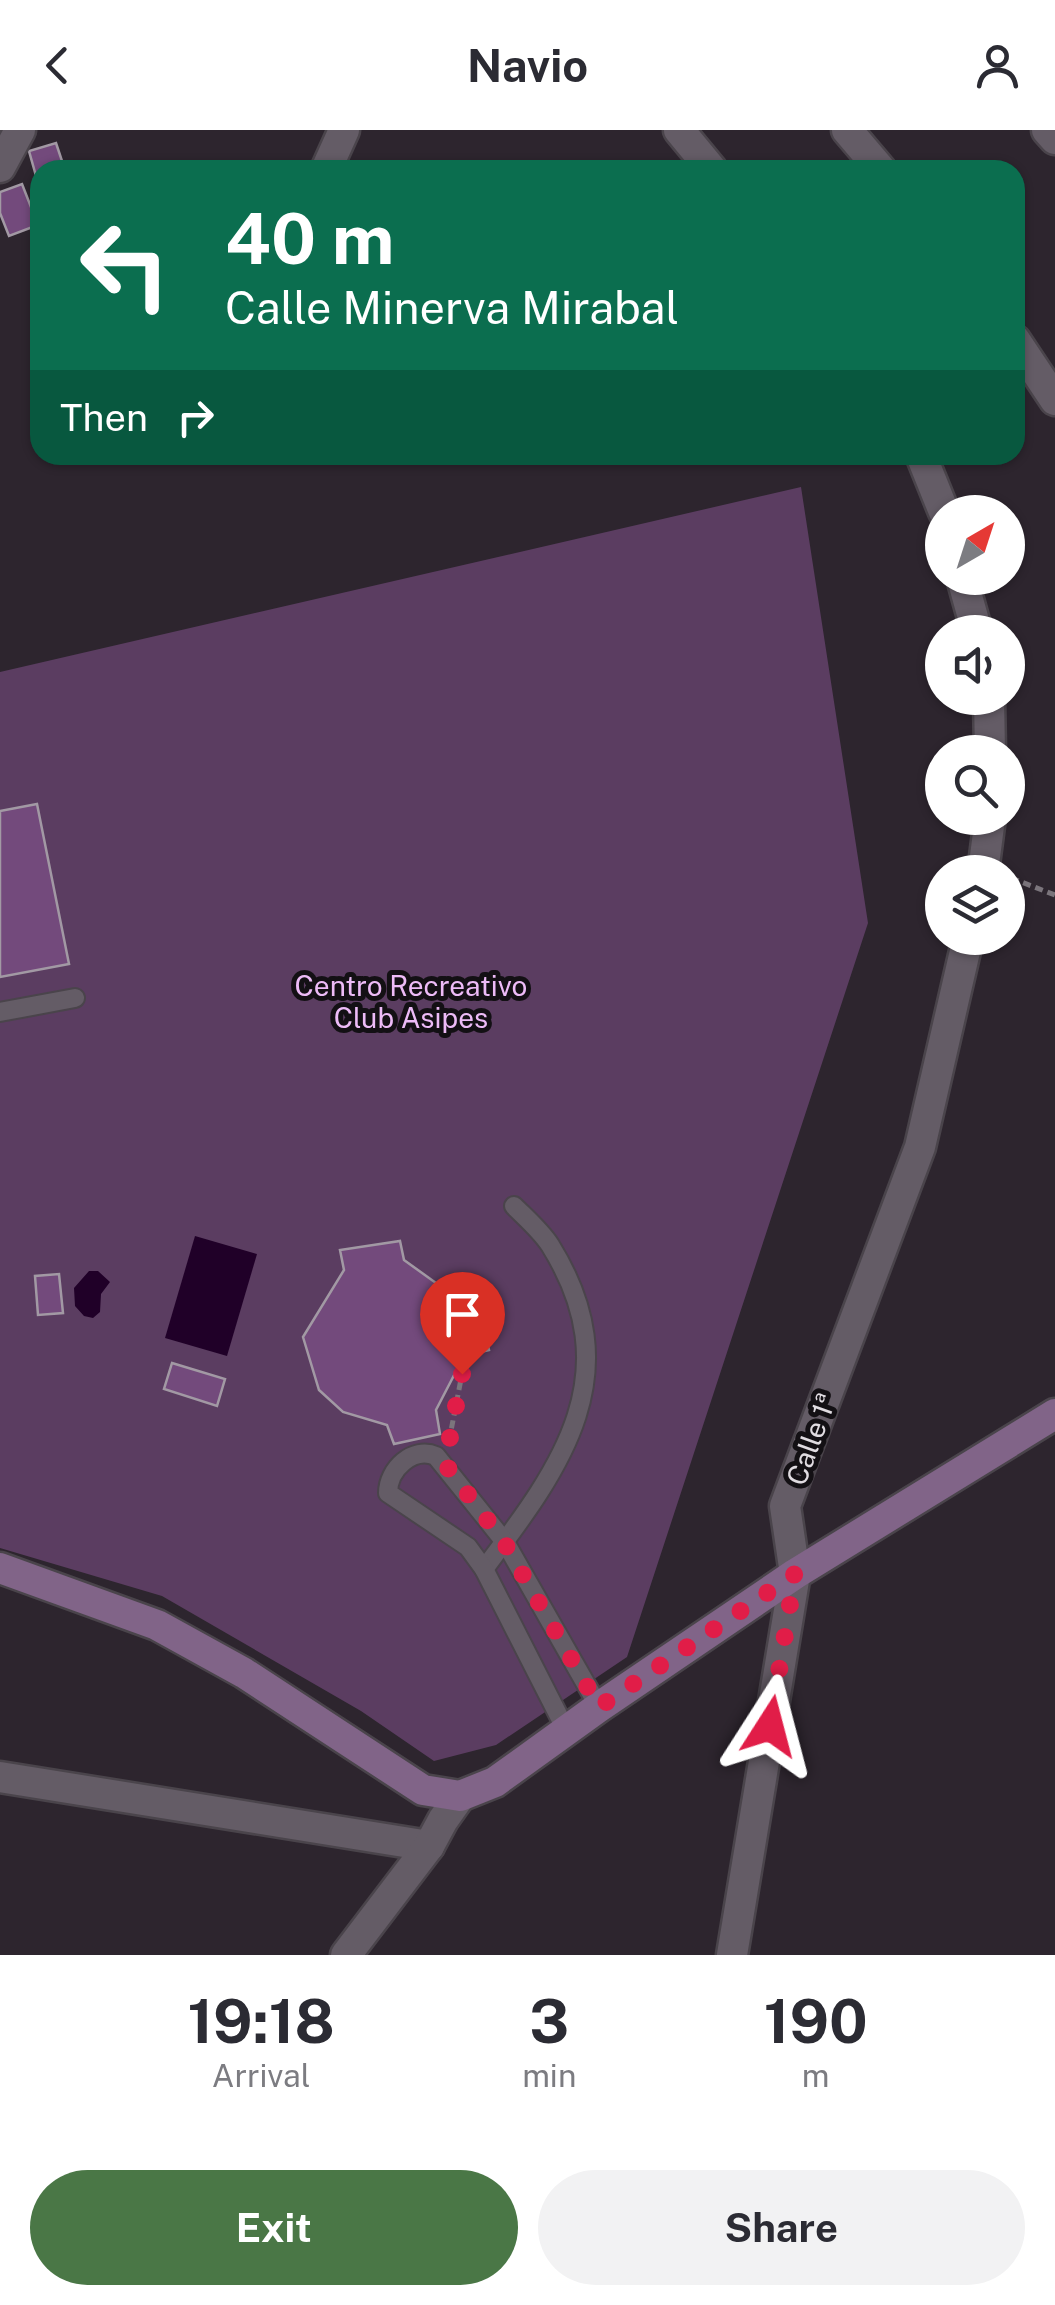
<!DOCTYPE html>
<meta charset="utf-8">
<style>
:root{--surface:#fff;--page:#f2f2f3;--text:#2b2b33;--muted:#7c7c81;--accent:#4a7746}
body{margin:0;font-family:"Public Sans",sans-serif;background:var(--page);color:var(--text);height:100vh;display:flex;flex-direction:column;font-size:38px;white-space:nowrap}
*{box-sizing:border-box;margin:0}
p{font-size:32px;color:var(--muted)}
.icon{flex:none;width:55px;height:55px;fill:none;stroke:currentColor;stroke-width:2;stroke-linecap:round;stroke-linejoin:round}
.map{position:relative;height:1825px;overflow:hidden}
.side{display:flex;flex-direction:column;background:var(--surface);flex:1}
.side>*{flex:none}
.guide{position:absolute;left:30px;top:30px;width:995px;height:305px;border-radius:30px;box-shadow:0 2px 8px #0004;background:#0b6e4f;color:#fff;overflow:hidden}
.needle{width:65px;rotate:39deg}
.fabs{position:absolute;left:925px;top:365px;display:grid;gap:20px}
.fabs a{display:grid;place-items:center;width:100px;height:100px;border-radius:50%;background:var(--surface);box-shadow:0 2px 8px #0004;font-size:50px}
.pin{position:absolute;display:grid;place-items:center;width:85px;height:85px;color:#fff;margin:-102px -42px;border-radius:50% 50% 50% 0;rotate:-45deg;box-shadow:0 0 10px #0007}
.pin .icon{rotate:45deg}
.me{position:absolute;width:110px;margin:-55px;rotate:9deg;stroke-linejoin:round;filter:drop-shadow(0 0 8px #0008)}
.turn{display:flex;align-items:center;gap:35px;height:210px;padding:0 30px;font-size:45px}
.turn .icon{width:130px;height:130px;stroke-width:2.5}
.turn b{display:block;font-size:70px;line-height:85px}
.then{display:flex;align-items:center;height:95px;padding:0 30px;background:#0003;gap:20px;font-size:38px}
.eta{display:flex;justify-content:space-evenly;align-items:center;height:170px;text-align:center}
.eta b{font-size:60px;font-weight:700;line-height:70px}
.primary-button{display:flex;gap:20px;margin-top:auto;padding:20px 30px}
.primary-button a{flex:1;height:115px;border-radius:60px;background:var(--accent);color:#fff;font-size:40px;font-weight:700;line-height:115px;text-align:center}
.primary-button a+a{background:var(--page);color:var(--text)}
header{display:flex;justify-content:space-between;align-items:center;height:130px;padding:0 30px;background:var(--surface);font-size:45px;font-weight:700}
.map>svg:first-child{display:block}
.green{fill:#5b3d61}
.water{fill:#200028}
.building{fill:#734a7c;stroke:#a299a4;stroke-width:2.5}
.lines{fill:none;stroke-linecap:round;stroke-linejoin:round}
.lane-casing{stroke:#4a444b;stroke-width:22}
.street-casing{stroke:#4a444b;stroke-width:35}
.secondary-casing{stroke:#4a444b;stroke-width:35}
.path{stroke:#7b757c;stroke-width:5;stroke-dasharray:8 5;stroke-linecap:butt}
.lane{stroke:#645c66;stroke-width:18}
.street{stroke:#645c66;stroke-width:30}
.secondary{stroke:#816488;stroke-width:30}
.route{stroke:#e11d48;stroke-width:18;stroke-dasharray:0 32.4}
.labels{text-anchor:middle;dominant-baseline:central;stroke-width:10;stroke-linejoin:round;paint-order:stroke}
.park-label{font-size:28px;fill:#edbbf7;stroke:#131014}
.street-label{font-size:28px;fill:#e0dce1;stroke:#131014}
</style>
<header><svg class="icon" aria-label="back" viewBox="0 0 24 24"><path d="M15 5l-7 7 7 7"/></svg>Navio<svg class="icon" aria-label="person" viewBox="0 0 24 24"><circle cx="12" cy="8" r="4"/><path d="M4 21q1-7 8-7t8 7"/></svg></header>
<div class="map">
<svg width="1055" height="1825" viewBox="0 0 1055 1825">
<rect width="100%" height="100%" fill="#2d252e"/>
<polygon class="green" points="801,357 868,793 627,1527 496,1615 434,1631 361,1581 162,1466 0,1418 0,542"/>
<g class="water">
<polygon points="195,1106 257,1124 227,1226 165,1208"/>
<polygon points="89,1141 98,1141 110,1152 101,1164 100,1182 93,1188 84,1186 75,1176 74,1158"/>
</g>
<g class="building">
<polygon points="56,13 65,40 40,40 38,53 29,21"/>
<polygon points="22,54 38,95 9,106 0,83 0,62"/>
<polygon points="37,674 69,834 0,847 0,681"/>
<polygon points="400,1111 404,1130 461,1171 478,1170 489,1220 464,1226 436,1280 440,1304 394,1314 387,1295 343,1282 319,1260 303,1207 344,1140 340,1120"/>
<polygon points="59,1144 63,1183 38,1185 35,1146"/>
<polygon points="172,1233 225,1249 217,1276 164,1259"/>
</g>
<g class="lines">
<g class="lane-casing">
<g id="lane">
<polyline points="0,882 75,868"/>
<path d="M484 1439C563 1335 630 1243 550 1115 541 1101 526 1088 514 1076"/>
<path d="M566 1600 484 1439 468 1417 388 1363C388 1339 413 1316 436 1326L505 1412 599 1577"/>
</g>
</g>
<g class="street-casing">
<g id="street">
<polyline points="679,0 712,40"/>
<polyline points="847,0 881,40"/>
<polyline points="1047,0 1055,9"/>
<polyline points="0,37 20,0"/>
<polyline points="326,40 344,0"/>
<polyline points="1015,210 1055,270"/>
<polyline points="921,325 944,382"/>
<polyline points="962,448 977,502"/>
<polyline points="989,568 990,622"/>
<polyline points="983,742 990,688"/>
<polyline points="0,1647 429,1716"/>
<polyline points="346,1825 429,1716 443,1690 460,1666"/>
<polyline points="732,1825 795,1444 785,1376 920,1017 968,808"/>
</g>
</g>
<g class="secondary-casing">
<polyline id="secondary" points="0,1438 157,1495 244,1543 423,1660 460,1666 495,1652 599,1577 795,1444 1055,1284"/>
</g>
<g class="path">
<polyline points="1011,748 1055,765"/>
<polyline points="449,1311 462,1244"/>
</g>
<use href="#lane" class="lane"/>
<use href="#street" class="street"/>
<use href="#secondary" class="secondary"/>
</g>
<g class="lines">
<polyline class="route" points="462,1244 445,1334 504,1412 599,1577 795,1444 770,1596"/>
</g>
<g class="labels">
<g class="park-label">
<text x="411" y="855">Centro Recreativo<tspan x="411" dy="32">Club Asipes</tspan></text>
</g>
<g class="street-label">
<text transform="translate(811 1309) rotate(-70)">Calle 1ª</text>
</g>
</g>
</svg>
<div class="fabs">
<a><svg class="needle" viewBox="-14 -14 28 28"><path d="M0-13l5 13h-10z" fill="#e53935"/><path d="M0 13l5-13h-10z" fill="#7c7c81"/></svg></a>
<a><svg class="icon" aria-label="sound" viewBox="0 0 24 24"><path d="M4 9h4l5-4v14l-5-4H4zM17 9q2 3 0 6"/></svg></a>
<a><svg class="icon" aria-label="search" viewBox="0 0 24 24"><circle cx="10" cy="10" r="6"/><path d="M15 15l6 6"/></svg></a>
<a><svg class="icon" aria-label="layers" viewBox="0 0 24 24"><path d="M12 4l9 5-9 5-9-5zM3 14l9 5 9-5"/></svg></a>
</div>
<div class="pin" style="left:462px;top:1244px;background:#d93025"><svg class="icon" aria-label="arrive" viewBox="0 0 24 24"><path d="M6 21V4h12l-3 4 3 4H6"/></svg></div>
<svg class="me" style="left:770px;top:1596px" viewBox="-20 -20 40 40"><path d="M0-17L14 15 0 8-14 15z" fill="#e11d48" stroke="#fff" stroke-width="4"/></svg>
<div class="guide">
<div class="turn"><svg class="icon" aria-label="left" viewBox="0 0 24 24"><path d="M17 20v-9H6M10 6l-5 5 5 5"/></svg><div><b>40 m</b>Calle Minerva Mirabal</div></div>
<div class="then">Then<svg class="icon" aria-label="right" viewBox="0 0 24 24"><path d="M7 20v-9h11M14 6l5 5-5 5"/></svg></div>
</div>
</div>
<section class="side">
<div class="eta">
<div><b>19:18</b><p>Arrival</p></div>
<div><b>3</b><p>min</p></div>
<div><b>190</b><p>m</p></div>
</div>
<div class="primary-button"><a>Exit</a><a>Share</a></div>
</section>
